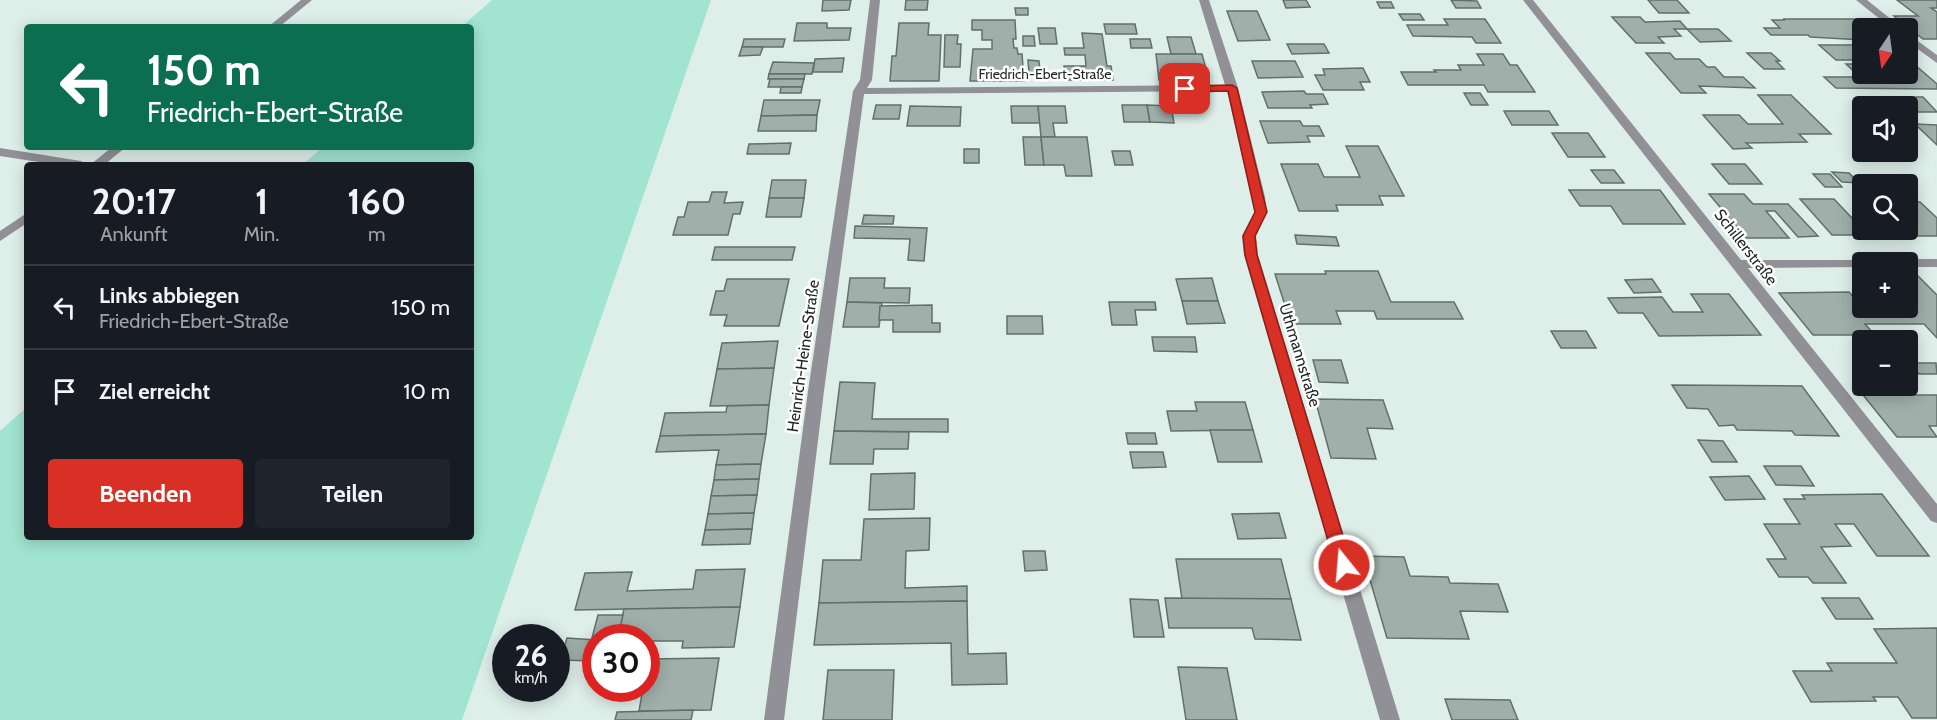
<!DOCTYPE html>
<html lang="de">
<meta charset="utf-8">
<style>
:root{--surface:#171b24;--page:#20242c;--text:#f1f3f6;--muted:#9ea1a6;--line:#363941;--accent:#d93025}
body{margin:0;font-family:Cabin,sans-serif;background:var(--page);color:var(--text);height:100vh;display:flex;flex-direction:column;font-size:22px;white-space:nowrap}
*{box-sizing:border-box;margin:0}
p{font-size:20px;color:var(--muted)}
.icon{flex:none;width:33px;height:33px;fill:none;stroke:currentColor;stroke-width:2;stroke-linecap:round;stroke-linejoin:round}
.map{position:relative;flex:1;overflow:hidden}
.sheet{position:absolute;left:24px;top:162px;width:450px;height:378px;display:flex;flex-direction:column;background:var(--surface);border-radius:6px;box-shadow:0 3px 15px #0003}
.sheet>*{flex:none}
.guide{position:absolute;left:24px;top:24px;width:450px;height:126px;border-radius:6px;box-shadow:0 3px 15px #0003;background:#0b6e4f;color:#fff;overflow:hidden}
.needle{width:39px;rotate:193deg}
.buttons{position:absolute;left:1852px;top:18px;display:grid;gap:12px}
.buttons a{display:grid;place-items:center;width:66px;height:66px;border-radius:6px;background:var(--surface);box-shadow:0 3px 15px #0003;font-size:30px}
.speed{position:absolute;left:492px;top:624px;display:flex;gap:12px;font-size:30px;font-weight:700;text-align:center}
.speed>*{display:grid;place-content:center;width:78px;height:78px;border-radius:50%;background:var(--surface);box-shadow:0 3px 15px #0003;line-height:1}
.speed small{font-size:15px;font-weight:400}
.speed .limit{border:9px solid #d22;background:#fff;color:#111}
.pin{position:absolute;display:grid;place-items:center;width:51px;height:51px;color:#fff;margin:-26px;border-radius:12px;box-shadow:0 3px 9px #0006}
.me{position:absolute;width:66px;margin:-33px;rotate:343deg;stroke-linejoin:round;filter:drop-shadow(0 0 4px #0008)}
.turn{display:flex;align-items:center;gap:21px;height:126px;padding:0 24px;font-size:27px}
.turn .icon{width:78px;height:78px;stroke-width:2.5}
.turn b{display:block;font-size:42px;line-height:51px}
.eta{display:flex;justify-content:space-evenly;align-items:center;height:102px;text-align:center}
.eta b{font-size:36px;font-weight:700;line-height:42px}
.cta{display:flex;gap:12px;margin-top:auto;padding:12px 24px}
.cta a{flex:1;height:69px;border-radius:6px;background:var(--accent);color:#fff;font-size:24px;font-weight:700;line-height:69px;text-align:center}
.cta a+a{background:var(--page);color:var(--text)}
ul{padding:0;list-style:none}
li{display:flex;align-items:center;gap:18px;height:84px;padding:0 24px;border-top:2px solid var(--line)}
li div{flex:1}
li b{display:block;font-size:22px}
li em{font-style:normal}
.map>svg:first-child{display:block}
.green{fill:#a1e4d0}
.building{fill:#a0afaa;stroke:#62706b;stroke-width:1.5}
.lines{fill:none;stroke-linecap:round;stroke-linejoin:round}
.minor{fill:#919096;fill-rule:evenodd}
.route{fill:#d93025;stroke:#8d1f18;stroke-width:1.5}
.labels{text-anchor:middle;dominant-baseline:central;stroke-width:5;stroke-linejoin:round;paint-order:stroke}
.far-street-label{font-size:14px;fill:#1f2523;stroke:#fff}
.street-label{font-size:16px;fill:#1f2523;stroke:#fff}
</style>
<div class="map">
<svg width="1937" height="720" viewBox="0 0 1937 720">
<rect width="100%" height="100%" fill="#deeee9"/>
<polygon class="green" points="492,0 711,0 462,720 0,720 0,431 27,407 27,537 471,537 471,165 302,165 323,147 471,147 471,27 461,27"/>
<g class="building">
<polygon points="823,0 851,0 849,10 822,11"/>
<polygon points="906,0 928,0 927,10 905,10"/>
<polygon points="1283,0 1306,0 1310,7 1286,8"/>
<polygon points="1451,0 1477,1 1481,8 1456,8"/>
<polygon points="1648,0 1677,0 1689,13 1659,13"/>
<polygon points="1897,0 1937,0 1937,8 1931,8 1937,12 1937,39 1923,39 1894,16 1918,16"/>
<polygon points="1377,2 1391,2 1394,8 1380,8"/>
<polygon points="1015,8 1028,8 1028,15 1016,15"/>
<polygon points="1227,11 1257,11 1270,40 1238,41"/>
<polygon points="1399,14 1420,14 1424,20 1403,20"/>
<polygon points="1612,17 1640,17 1645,22 1680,21 1687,29 1674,29 1681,36 1658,37 1664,43 1636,43"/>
<polygon points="1444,19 1485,19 1501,43 1476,43 1472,37 1413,36 1407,25 1448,25"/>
<polygon points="1783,19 1859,19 1870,28 1863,28 1863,40 1810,37 1808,35 1771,35 1764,28 1780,28 1772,20 1785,20"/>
<polygon points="972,20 1015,20 1016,39 1013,39 1014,48 1017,48 1018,54 1022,54 1024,81 970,81 973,49 992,49 992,40 982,40 982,30 972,30"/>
<polygon points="797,23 827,23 827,28 851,28 849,40 794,41"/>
<polygon points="899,23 929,23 928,35 941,35 939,81 890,81 892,56 896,56"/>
<polygon points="1104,24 1135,24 1137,34 1106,34"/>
<polygon points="1038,28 1055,28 1057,44 1040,44"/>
<polygon points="1687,29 1718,29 1731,41 1700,42"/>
<polygon points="1082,33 1102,34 1107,66 1111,66 1113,80 1066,80 1064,66 1086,66 1085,55 1065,55 1064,48 1084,48"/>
<polygon points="945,35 958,35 957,44 961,44 960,67 944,67"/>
<polygon points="1023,36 1034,36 1035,46 1023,46"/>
<polygon points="1167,37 1191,37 1196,54 1171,54"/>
<polygon points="744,39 785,39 783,47 742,47"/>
<polygon points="1130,39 1150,39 1152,48 1131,48"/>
<polygon points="1287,44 1324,44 1329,53 1292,54"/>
<polygon points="1819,45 1863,45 1863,60 1836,60"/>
<polygon points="742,47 763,47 760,55 739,56"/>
<polygon points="1646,53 1670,53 1675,59 1699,59 1707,67 1715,67 1724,77 1743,77 1755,88 1699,86 1706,93 1681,93"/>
<polygon points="1747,53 1771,53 1780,61 1776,61 1784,69 1764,69"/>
<polygon points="1156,54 1202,54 1209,80 1159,80"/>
<polygon points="1477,54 1503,54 1510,65 1517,65 1535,92 1488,92 1484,85 1408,85 1401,72 1436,72 1434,70 1461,70 1458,65 1484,65"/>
<polygon points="844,58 842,72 813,72 815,59"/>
<polygon points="1028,60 1039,61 1040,72 1029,72"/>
<polygon points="1252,61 1295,61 1303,77 1258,78"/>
<polygon points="773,62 814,63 812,74 769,74"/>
<polygon points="1846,64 1863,64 1863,74 1908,74 1908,65 1915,65 1937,84 1937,89 1836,88 1824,77 1860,77"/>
<polygon points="1363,68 1370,82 1360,82 1364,90 1323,90 1315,75 1325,75 1323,69"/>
<polygon points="769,74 805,74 804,79 768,79"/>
<polygon points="770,79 804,79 802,87 768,87"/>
<polygon points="781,87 802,87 801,93 780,93"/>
<polygon points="1304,91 1306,94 1323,94 1328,104 1310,105 1312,108 1268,108 1262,92"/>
<polygon points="1464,93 1480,93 1488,105 1471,105"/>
<polygon points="1758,95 1791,95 1831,134 1799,134 1807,142 1746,143 1752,148 1733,149 1703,115 1739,115 1748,124 1783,124"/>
<polygon points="1880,97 1923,97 1937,112 1915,112 1908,105 1889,105"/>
<polygon points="764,100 820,100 817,115 761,116"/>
<polygon points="876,105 901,105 899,119 873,119"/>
<polygon points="1122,105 1147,105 1150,122 1124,122"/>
<polygon points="1147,105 1171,106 1174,123 1150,122"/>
<polygon points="910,106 961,107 960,126 907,126"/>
<polygon points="1011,106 1038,106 1040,123 1012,123"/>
<polygon points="1038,106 1065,106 1067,123 1053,123 1055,137 1041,137"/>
<polygon points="1504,111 1549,111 1558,125 1512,125"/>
<polygon points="817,115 816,131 758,131 761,116"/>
<polygon points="1260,121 1300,121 1303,126 1319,126 1324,136 1307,136 1310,142 1268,143"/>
<polygon points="1915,124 1937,125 1937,145"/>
<polygon points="1552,133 1588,133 1605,157 1568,157"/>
<polygon points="1023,137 1041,137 1044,165 1025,165"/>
<polygon points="1041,137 1087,137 1092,176 1066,176 1064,165 1044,165"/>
<polygon points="791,143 789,154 747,154 749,144"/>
<polygon points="1346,146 1378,146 1404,196 1379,196 1383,205 1336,205 1338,211 1299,211 1281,164 1318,164 1324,177 1360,177"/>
<rect x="964" y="149" width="15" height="14"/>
<polygon points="1112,151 1130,151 1133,165 1115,165"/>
<polygon points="1712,164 1745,164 1762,184 1729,184"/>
<polygon points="1591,170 1614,170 1624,183 1601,183"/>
<polygon points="1832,172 1849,173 1859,183 1842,182"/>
<polygon points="1813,174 1830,174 1842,187 1825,187"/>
<polygon points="772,180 806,180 804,198 769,198"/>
<polygon points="1569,190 1660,190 1685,224 1623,224 1611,206 1580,206"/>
<polygon points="712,192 727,192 724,203 743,202 740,214 733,214 728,235 673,235 678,217 684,217 688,202 709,202"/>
<polygon points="1709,194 1744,194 1753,204 1788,204 1818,236 1798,237 1775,211 1766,211 1789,238 1746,238"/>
<polygon points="769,198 804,198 801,217 766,217"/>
<polygon points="1800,199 1834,199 1868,235 1832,235"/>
<polygon points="1908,202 1920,202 1937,218 1937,236 1913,236 1907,230"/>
<polygon points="864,215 894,216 893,224 862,224"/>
<polygon points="855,226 927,228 924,261 908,260 910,239 854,238"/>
<polygon points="1295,235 1336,237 1339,246 1297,244"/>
<polygon points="715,247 795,247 792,260 712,260"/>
<polygon points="1325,271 1378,271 1391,302 1454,302 1463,319 1377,319 1374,311 1336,311 1341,324 1291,324 1275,274 1326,274"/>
<polygon points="1908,274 1916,274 1937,295 1937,338 1924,324 1865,324 1875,335 1813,335 1779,293 1849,292 1857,301 1863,301 1863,308 1908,308"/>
<polygon points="850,278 885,278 884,288 910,288 909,303 847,302"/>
<polygon points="1212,278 1218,301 1182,301 1176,279"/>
<polygon points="727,279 789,279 779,326 724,326 727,315 710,315 716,291 724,291"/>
<polygon points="1652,279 1661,292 1634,293 1625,280"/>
<polygon points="1691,294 1729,294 1761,335 1659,336 1643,313 1618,313 1608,298 1662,297 1673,312 1703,312"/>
<polygon points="1182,301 1218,301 1225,323 1187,324"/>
<polygon points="847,302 882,303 879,327 843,327"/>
<polygon points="1109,302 1155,302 1156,310 1135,310 1137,325 1112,325"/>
<polygon points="932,305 932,323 940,323 940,332 893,332 893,320 879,320 880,306"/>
<polygon points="1007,316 1042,316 1043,334 1007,334"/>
<polygon points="1551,331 1586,331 1596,348 1561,348"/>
<polygon points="1152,337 1195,337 1197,352 1154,351"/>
<polygon points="778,341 774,368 717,369 722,343"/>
<polygon points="1313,360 1341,360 1348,383 1319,382"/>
<polygon points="1910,363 1936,363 1937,374 1919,374"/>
<polygon points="774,368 769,405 710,406 717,369"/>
<polygon points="840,382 875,383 872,419 948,419 948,432 834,431"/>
<polygon points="1672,385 1802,386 1839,436 1795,435 1792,431 1737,430 1734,425 1719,426 1708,409 1687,408"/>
<polygon points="1855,385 1894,386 1902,395 1937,395 1937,426 1929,426 1937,437 1897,437"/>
<polygon points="1315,399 1383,400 1393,429 1367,428 1376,459 1331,458"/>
<polygon points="1195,402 1245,402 1253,430 1171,431 1167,411 1197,411"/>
<polygon points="769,405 766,434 660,436 665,413 726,412 727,406"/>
<polygon points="1210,430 1253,430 1262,462 1218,462"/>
<polygon points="834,431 909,432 908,449 874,449 873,464 830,464"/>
<polygon points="1126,433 1155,433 1157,444 1128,444"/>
<polygon points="766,434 761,464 716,465 719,450 656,452 660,436"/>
<polygon points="1698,440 1723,441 1737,462 1712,462"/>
<polygon points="1130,452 1163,452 1166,467 1133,468"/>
<polygon points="761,464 759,479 714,480 716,465"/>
<polygon points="1764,466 1801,466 1814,486 1776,485"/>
<polygon points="915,473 914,509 869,510 871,474"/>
<polygon points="1749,476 1765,499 1725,500 1710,477"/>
<polygon points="759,479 757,495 711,496 714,480"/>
<polygon points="1882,494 1929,556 1877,556 1854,524 1835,524 1851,546 1821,547 1846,583 1813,583 1808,577 1779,577 1767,559 1786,559 1764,524 1800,524 1784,499 1805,499 1802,495"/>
<polygon points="757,495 754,513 708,514 711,496"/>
<polygon points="754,513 752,529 705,530 708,514"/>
<polygon points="1279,513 1286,538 1238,539 1232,514"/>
<polygon points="930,518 929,550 906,551 905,588 967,586 967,601 819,603 823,560 861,560 864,519"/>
<polygon points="752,529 750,544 702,545 705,530"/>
<polygon points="1023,551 1045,551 1047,570 1025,571"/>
<polygon points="1363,556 1404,557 1410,576 1448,577 1450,583 1498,584 1508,612 1460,611 1469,639 1387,638"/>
<polygon points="1176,559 1281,559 1291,599 1182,599"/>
<polygon points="745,569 740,607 575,610 585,573 632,572 627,591 693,589 696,570"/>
<polygon points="1165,598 1291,599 1301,640 1255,639 1252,628 1169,628"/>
<polygon points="1822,598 1859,598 1873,619 1836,619"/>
<polygon points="1130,599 1158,600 1164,637 1134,637"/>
<polygon points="967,601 968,654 1006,653 1007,684 952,685 951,643 814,645 819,603"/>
<polygon points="740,607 734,647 682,648 683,641 646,641 646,638 617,638 624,609"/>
<polygon points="598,615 623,615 618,637 592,638"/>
<polygon points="1937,628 1937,718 1912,718 1898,697 1873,697 1876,701 1811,702 1793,671 1832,671 1827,663 1897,663 1874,629"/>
<polygon points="567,638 596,640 596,661 560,660"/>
<polygon points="719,658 711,710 639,711 643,688 646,688 649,659"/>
<polygon points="1178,667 1227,668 1237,720 1186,720"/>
<polygon points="828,670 894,670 892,720 823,720"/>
<polygon points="1445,699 1510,700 1518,720 1452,720"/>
<polygon points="693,710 691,720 615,720 617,712"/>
</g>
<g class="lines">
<g class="minor">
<polygon points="301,0 312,0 279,27 268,27"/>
<polygon points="870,0 880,0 872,80 867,88 1225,85 1199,0 1209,0 1238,88 1265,197 1267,212 1256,236 1258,255 1400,720 1380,720 1244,255 1242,236 1255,212 1227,91 864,94 824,391 784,720 764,720 808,391 853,91 860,80"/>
<polygon points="1523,0 1533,0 1741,260 1868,260 1870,262 1863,262 1863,267 1748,268 1937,504 1937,523 1931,521"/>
<polygon points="1856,0 1867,0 1902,28 1891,28"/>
<polygon points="1908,34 1937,55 1937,63 1908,42"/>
<polygon points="112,147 126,147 104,165 90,165"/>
<polygon points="0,148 81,161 87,165 58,165 0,156"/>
<polygon points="27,213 27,223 0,241 0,231"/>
<polygon points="1908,259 1937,259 1937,267 1908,267 1908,262 1901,262"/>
</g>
</g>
<polygon class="route" points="1232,85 1237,88 1267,212 1255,236 1257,255 1352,565 1349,570 1344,572 1338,570 1335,565 1245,255 1243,236 1255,212 1228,91 1185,92 1180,89 1185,86"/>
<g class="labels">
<g class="far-street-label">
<text x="1045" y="74">Friedrich-Ebert-Straße</text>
</g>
<g class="street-label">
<text transform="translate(1746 247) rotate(52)">Schillerstraße</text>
<text transform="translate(1300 355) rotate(73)">Uthmannstraße</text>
<text transform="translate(803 356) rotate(-82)">Heinrich-Heine-Straße</text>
</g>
</g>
</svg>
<div class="buttons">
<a><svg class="needle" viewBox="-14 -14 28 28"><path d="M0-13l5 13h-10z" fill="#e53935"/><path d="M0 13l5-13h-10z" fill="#9ea1a6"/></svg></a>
<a><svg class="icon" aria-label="sound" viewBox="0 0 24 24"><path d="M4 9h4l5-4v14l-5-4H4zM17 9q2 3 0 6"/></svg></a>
<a><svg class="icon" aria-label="search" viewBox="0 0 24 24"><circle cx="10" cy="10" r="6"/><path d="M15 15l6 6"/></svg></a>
<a>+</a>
<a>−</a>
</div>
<div class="speed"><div>26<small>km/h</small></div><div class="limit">30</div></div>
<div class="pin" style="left:1185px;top:89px;background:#d93025"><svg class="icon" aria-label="arrive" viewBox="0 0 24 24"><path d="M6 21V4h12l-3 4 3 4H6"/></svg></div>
<svg class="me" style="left:1344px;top:565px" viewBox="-20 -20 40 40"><circle r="17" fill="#d93025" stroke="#fff" stroke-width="3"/><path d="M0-11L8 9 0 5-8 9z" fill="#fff"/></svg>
<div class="guide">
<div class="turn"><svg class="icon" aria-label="left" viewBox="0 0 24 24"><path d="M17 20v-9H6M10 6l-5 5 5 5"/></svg><div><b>150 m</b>Friedrich-Ebert-Straße</div></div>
</div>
<section class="sheet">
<div class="eta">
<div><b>20:17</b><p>Ankunft</p></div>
<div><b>1</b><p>Min.</p></div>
<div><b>160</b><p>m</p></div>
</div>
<ul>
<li><svg class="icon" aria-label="left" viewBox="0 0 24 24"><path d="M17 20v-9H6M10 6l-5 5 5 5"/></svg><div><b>Links abbiegen</b><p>Friedrich-Ebert-Straße</p></div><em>150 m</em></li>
<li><svg class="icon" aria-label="arrive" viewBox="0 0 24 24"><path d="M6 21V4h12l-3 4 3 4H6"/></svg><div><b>Ziel erreicht</b></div><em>10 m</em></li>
</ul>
<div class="cta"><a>Beenden</a><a>Teilen</a></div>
</section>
</div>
